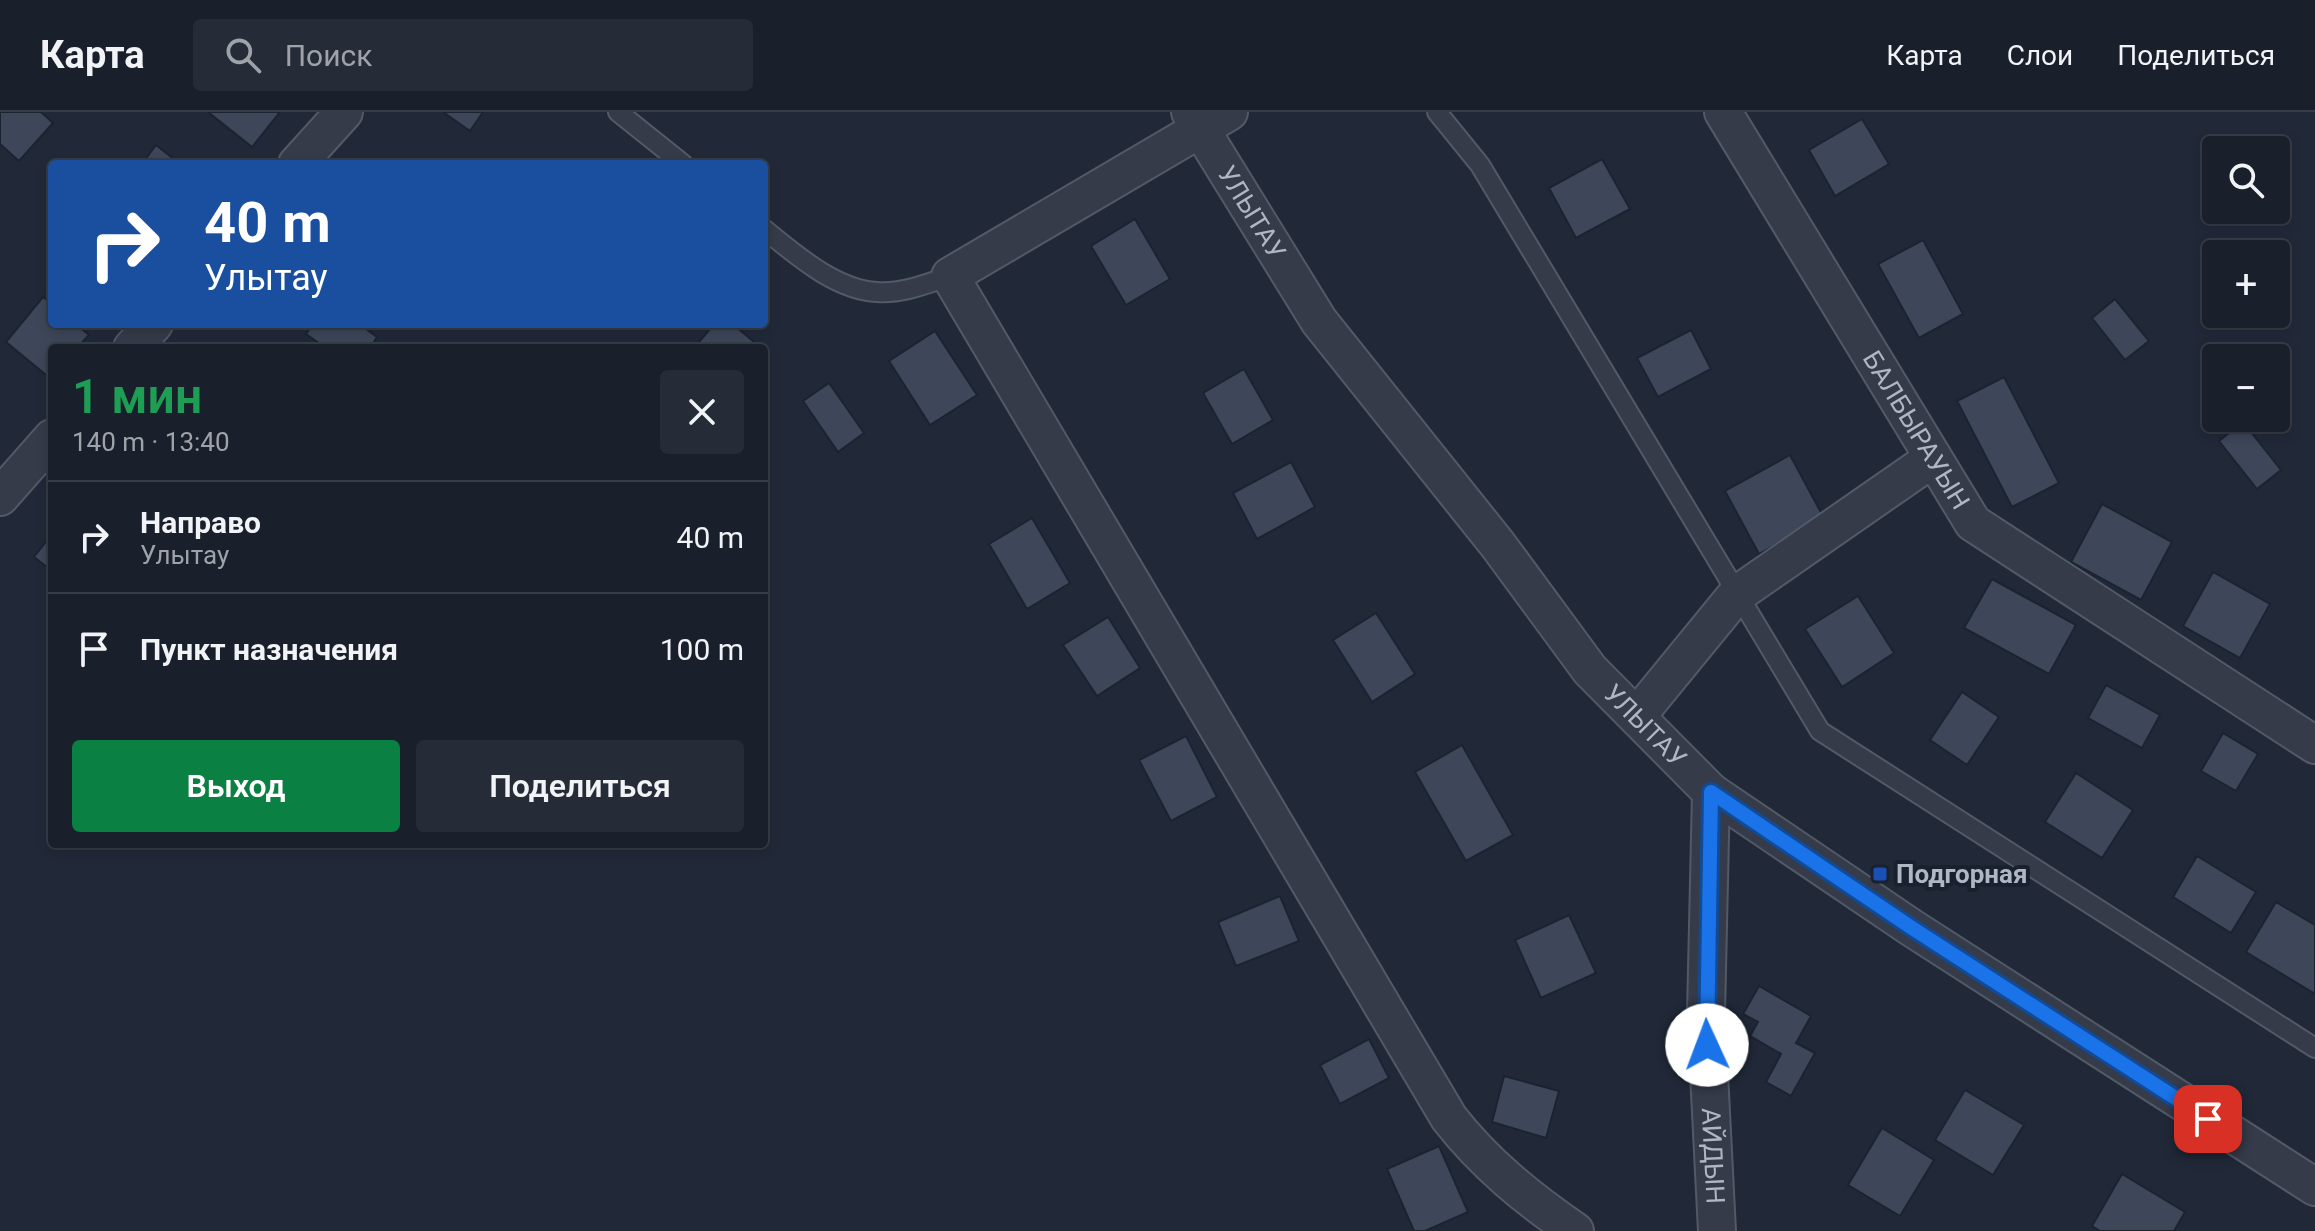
<!DOCTYPE html>
<html lang="ru">
<meta charset="utf-8">
<style>
:root{--surface:#191f2b;--page:#262c37;--text:#f1f3f6;--muted:#9fa2a9;--line:#373d47;--accent:#0b8043}
body{margin:0;font-family:Roboto,sans-serif;background:var(--page);color:var(--text);height:100vh;display:flex;flex-direction:column;font-size:30px;white-space:nowrap}
*{box-sizing:border-box;margin:0}
p{font-size:26px;color:var(--muted)}
.icon{flex:none;width:44px;height:44px;fill:none;stroke:currentColor;stroke-width:2;stroke-linecap:round;stroke-linejoin:round}
.map{position:relative;flex:1;overflow:hidden}
.sheet{position:absolute;left:48px;top:232px;width:720px;height:504px;display:flex;flex-direction:column;background:var(--surface);border-radius:8px;box-shadow:0 4px 12px #0003,0 0 0 2px var(--line)}
.sheet>*{flex:none}
.top-card{position:absolute;left:48px;top:48px;width:720px;height:168px;border-radius:8px;box-shadow:0 4px 12px #0003,0 0 0 2px var(--line);background:#1a4fa0;color:#fff;overflow:hidden}
.tools{position:absolute;left:2202px;top:24px;display:grid;gap:16px}
.tools a{display:grid;place-items:center;width:88px;height:88px;border-radius:8px;background:var(--surface);box-shadow:0 4px 12px #0003,0 0 0 2px var(--line);font-size:40px}
.pin{position:absolute;display:grid;place-items:center;width:68px;height:68px;color:#fff;margin:-34px;border-radius:16px;box-shadow:0 4px 12px #0006}
.me{position:absolute;width:88px;margin:-44px;rotate:358deg;stroke-linejoin:round;filter:drop-shadow(0 0 6px #0008)}
.turn{display:flex;align-items:center;gap:28px;height:168px;padding:0 24px;font-size:36px}
.turn .icon{width:104px;height:104px;stroke-width:2.5}
.turn b{display:block;font-size:56px;line-height:68px}
.round{display:grid;place-items:center;flex:none;width:84px;height:84px;border-radius:8px;background:var(--page)}
.summary{display:flex;align-items:center;justify-content:space-between;height:136px;padding:0 24px}
h1{font-size:48px;font-weight:600;line-height:60px;color:#1e9e55}
.button{display:flex;gap:16px;margin-top:auto;padding:16px 24px}
.button a{flex:1;height:92px;border-radius:8px;background:var(--accent);color:#fff;font-size:32px;font-weight:600;line-height:92px;text-align:center}
.button a+a{background:var(--page);color:var(--text)}
ul{padding:0;list-style:none}
li{display:flex;align-items:center;gap:24px;height:112px;padding:0 24px;border-top:2px solid var(--line)}
li div{flex:1}
li b{display:block;font-size:30px}
li em{font-style:normal}
header{display:flex;align-items:center;gap:48px;box-sizing:border-box;height:112px;padding:0 40px;background:var(--surface);border-bottom:2px solid var(--line)}
header strong{font-size:38px}
nav{display:flex;gap:44px;margin-inline-start:auto;font-size:28px}
.search{width:560px;height:72px;background:var(--page);display:flex;align-items:center;gap:20px;box-sizing:border-box;padding:0 28px;border-radius:8px;color:var(--muted);font-size:30px}
.map>svg:first-child{display:block}
.building{fill:#3d4759;stroke:#1c2330;stroke-width:2}
.lines{fill:none;stroke-linecap:round;stroke-linejoin:round}
.lane-casing{stroke:#525967;stroke-width:22}
.street-casing{stroke:#525967;stroke-width:40}
.lane{stroke:#353b49;stroke-width:18}
.street{stroke:#353b49;stroke-width:36}
.route-casing{stroke:#114b97;stroke-width:20}
.route{stroke:#1a73e8;stroke-width:14}
.transit-dot{fill:#1a4fb4;stroke:#1a212e;stroke-width:3}
.labels{text-anchor:middle;dominant-baseline:central;stroke-width:8;stroke-linejoin:round;paint-order:stroke}
.street-label{font-size:26px;fill:#afb6c5;stroke:#1a212e}
.poi-label{font-size:26px;font-weight:bold;fill:#afb6c5;stroke:#1a212e;text-anchor:start}
</style>
<header>
<strong>Карта</strong>
<div class="search"><svg class="icon" aria-label="search" viewBox="0 0 24 24"><circle cx="10" cy="10" r="6"/><path d="M15 15l6 6"/></svg>Поиск</div>
<nav><a>Карта</a><a>Слои</a><a>Поделиться</a></nav>
</header>
<div class="map">
<svg width="2315" height="1119" viewBox="0 0 2315 1119">
<rect width="100%" height="100%" fill="#212939"/>
<g class="building">
<polygon points="0,0 41,0 53,11 19,49 0,32"/>
<polygon points="208,0 280,0 252,35"/>
<polygon points="443,0 483,0 470,19"/>
<polygon points="1862,7 1889,52 1835,84 1809,38"/>
<polygon points="156,33 180,52 142,52"/>
<polygon points="1602,47 1630,97 1576,126 1549,76"/>
<polygon points="1135,107 1170,167 1126,193 1091,134"/>
<polygon points="1923,128 1963,202 1919,226 1878,152"/>
<polygon points="43,185 52,192 52,212 76,212 89,223 77,236 52,236 51,267 6,230"/>
<polygon points="2115,187 2149,229 2125,248 2092,206"/>
<polygon points="313,212 359,212 377,225 370,236 326,236 306,222"/>
<polygon points="714,212 733,212 761,236 694,236"/>
<polygon points="1691,218 1711,257 1658,285 1637,246"/>
<polygon points="935,219 977,283 930,313 889,249"/>
<polygon points="1244,257 1273,308 1232,332 1203,281"/>
<polygon points="2004,265 2059,371 2012,395 1957,289"/>
<polygon points="829,271 864,321 838,340 803,289"/>
<polygon points="2243,310 2281,358 2257,377 2219,329"/>
<polygon points="1790,343 1824,406 1759,442 1725,379"/>
<polygon points="1291,350 1315,395 1257,427 1233,381"/>
<polygon points="2102,392 2172,430 2141,488 2071,450"/>
<polygon points="1032,406 1070,471 1027,497 989,432"/>
<polygon points="52,422 52,459 34,445"/>
<polygon points="2213,460 2270,492 2240,546 2183,514"/>
<polygon points="1992,467 2076,513 2049,562 1964,516"/>
<polygon points="1858,484 1894,541 1842,575 1805,517"/>
<polygon points="1376,501 1415,562 1372,590 1333,528"/>
<polygon points="1108,505 1140,556 1097,584 1063,533"/>
<polygon points="2106,573 2160,603 2142,636 2088,606"/>
<polygon points="1962,580 1999,605 1967,653 1930,628"/>
<polygon points="2223,621 2258,642 2236,679 2201,659"/>
<polygon points="1186,624 1217,685 1171,709 1139,648"/>
<polygon points="1462,633 1513,723 1466,749 1415,660"/>
<polygon points="2076,661 2133,698 2102,746 2045,710"/>
<polygon points="2197,744 2256,780 2231,821 2173,785"/>
<polygon points="1280,784 1299,829 1236,854 1218,810"/>
<polygon points="2276,790 2315,813 2315,882 2246,840"/>
<polygon points="1569,803 1596,861 1541,886 1515,828"/>
<polygon points="1759,874 1811,904 1796,931 1815,941 1791,984 1766,970 1781,942 1750,924 1758,910 1743,902"/>
<polygon points="1369,927 1389,966 1340,992 1320,953"/>
<polygon points="1504,964 1559,979 1546,1026 1492,1010"/>
<polygon points="1965,978 2024,1013 1993,1063 1935,1028"/>
<polygon points="1882,1016 1934,1048 1900,1104 1848,1073"/>
<polygon points="1439,1034 1468,1100 1425,1119 1414,1119 1387,1057"/>
<polygon points="2122,1062 2185,1100 2174,1119 2100,1119 2092,1114"/>
</g>
<g class="lines">
<g class="lane-casing">
<g id="lane">
<polyline points="618,0 683,52"/>
<polyline points="1437,0 1480,53 1820,619 2315,936"/>
<path d="M764 117C795 142 835 178 877 180 902 182 926 172 950 164"/>
</g>
</g>
<g class="street-casing">
<g id="street">
<path id="s1" d="M1190 0 1319 209 1498 433 1590 558 1711 680 1912 816 2315 1075"/>
<path d="M1229 0 950 164 1449 1006C1485 1052 1527 1086 1575 1119"/>
<path id="s2" d="M1723 0 1973 411 2315 633"/>
<polyline points="297,52 344,0"/>
<polyline points="132,236 154,212"/>
<polyline points="0,385 52,326"/>
<polyline points="1637,604 1736,483 1932,347"/>
<path id="s3" d="M1711 680 1706 902 1717 1119"/>
</g>
</g>
<use href="#lane" class="lane"/>
<use href="#street" class="street"/>
</g>
<g class="lines">
<g class="route-casing">
<polyline id="route" points="1707,933 1711,680 1912,816 2208,1007"/>
</g>
<use href="#route" class="route"/>
</g>
<rect class="transit-dot" x="1872" y="754" width="16" height="16" rx="4"/>
<g class="labels">
<g class="street-label">
<text stroke="none"><textPath href="#s1" startOffset="118">УЛЫТАУ</textPath></text>
<text stroke="none"><textPath href="#s2" startOffset="372">БАЛБЫРАУЫН</textPath></text>
<text stroke="none"><textPath href="#s1" startOffset="766">УЛЫТАУ</textPath></text>
<text stroke="none"><textPath href="#s3" startOffset="364">АЙДЫН</textPath></text>
</g>
<g class="poi-label">
<text x="1896" y="762">Подгорная</text>
</g>
</g>
</svg>
<div class="tools">
<a><svg class="icon" aria-label="search" viewBox="0 0 24 24"><circle cx="10" cy="10" r="6"/><path d="M15 15l6 6"/></svg></a>
<a>+</a>
<a>−</a>
</div>
<div class="pin" style="left:2208px;top:1007px;background:#d93025"><svg class="icon" aria-label="arrive" viewBox="0 0 24 24"><path d="M6 21V4h12l-3 4 3 4H6"/></svg></div>
<svg class="me" style="left:1707px;top:933px" viewBox="-20 -20 40 40"><circle r="19" fill="#fff"/><path d="M0-13L10 11 0 6-10 11z" fill="#1a73e8"/></svg>
<div class="top-card">
<div class="turn"><svg class="icon" aria-label="right" viewBox="0 0 24 24"><path d="M7 20v-9h11M14 6l5 5-5 5"/></svg><div><b>40 m</b>Улытау</div></div>
</div>
<section class="sheet">
<div class="summary"><div><h1>1 мин</h1><p>140 m · 13:40</p></div><a class="round"><svg class="icon" aria-label="close" viewBox="0 0 24 24"><path d="M6 6l12 12M18 6L6 18"/></svg></a></div>
<ul>
<li><svg class="icon" aria-label="right" viewBox="0 0 24 24"><path d="M7 20v-9h11M14 6l5 5-5 5"/></svg><div><b>Направо</b><p>Улытау</p></div><em>40 m</em></li>
<li><svg class="icon" aria-label="arrive" viewBox="0 0 24 24"><path d="M6 21V4h12l-3 4 3 4H6"/></svg><div><b>Пункт назначения</b></div><em>100 m</em></li>
</ul>
<div class="button"><a>Выход</a><a>Поделиться</a></div>
</section>
</div>
